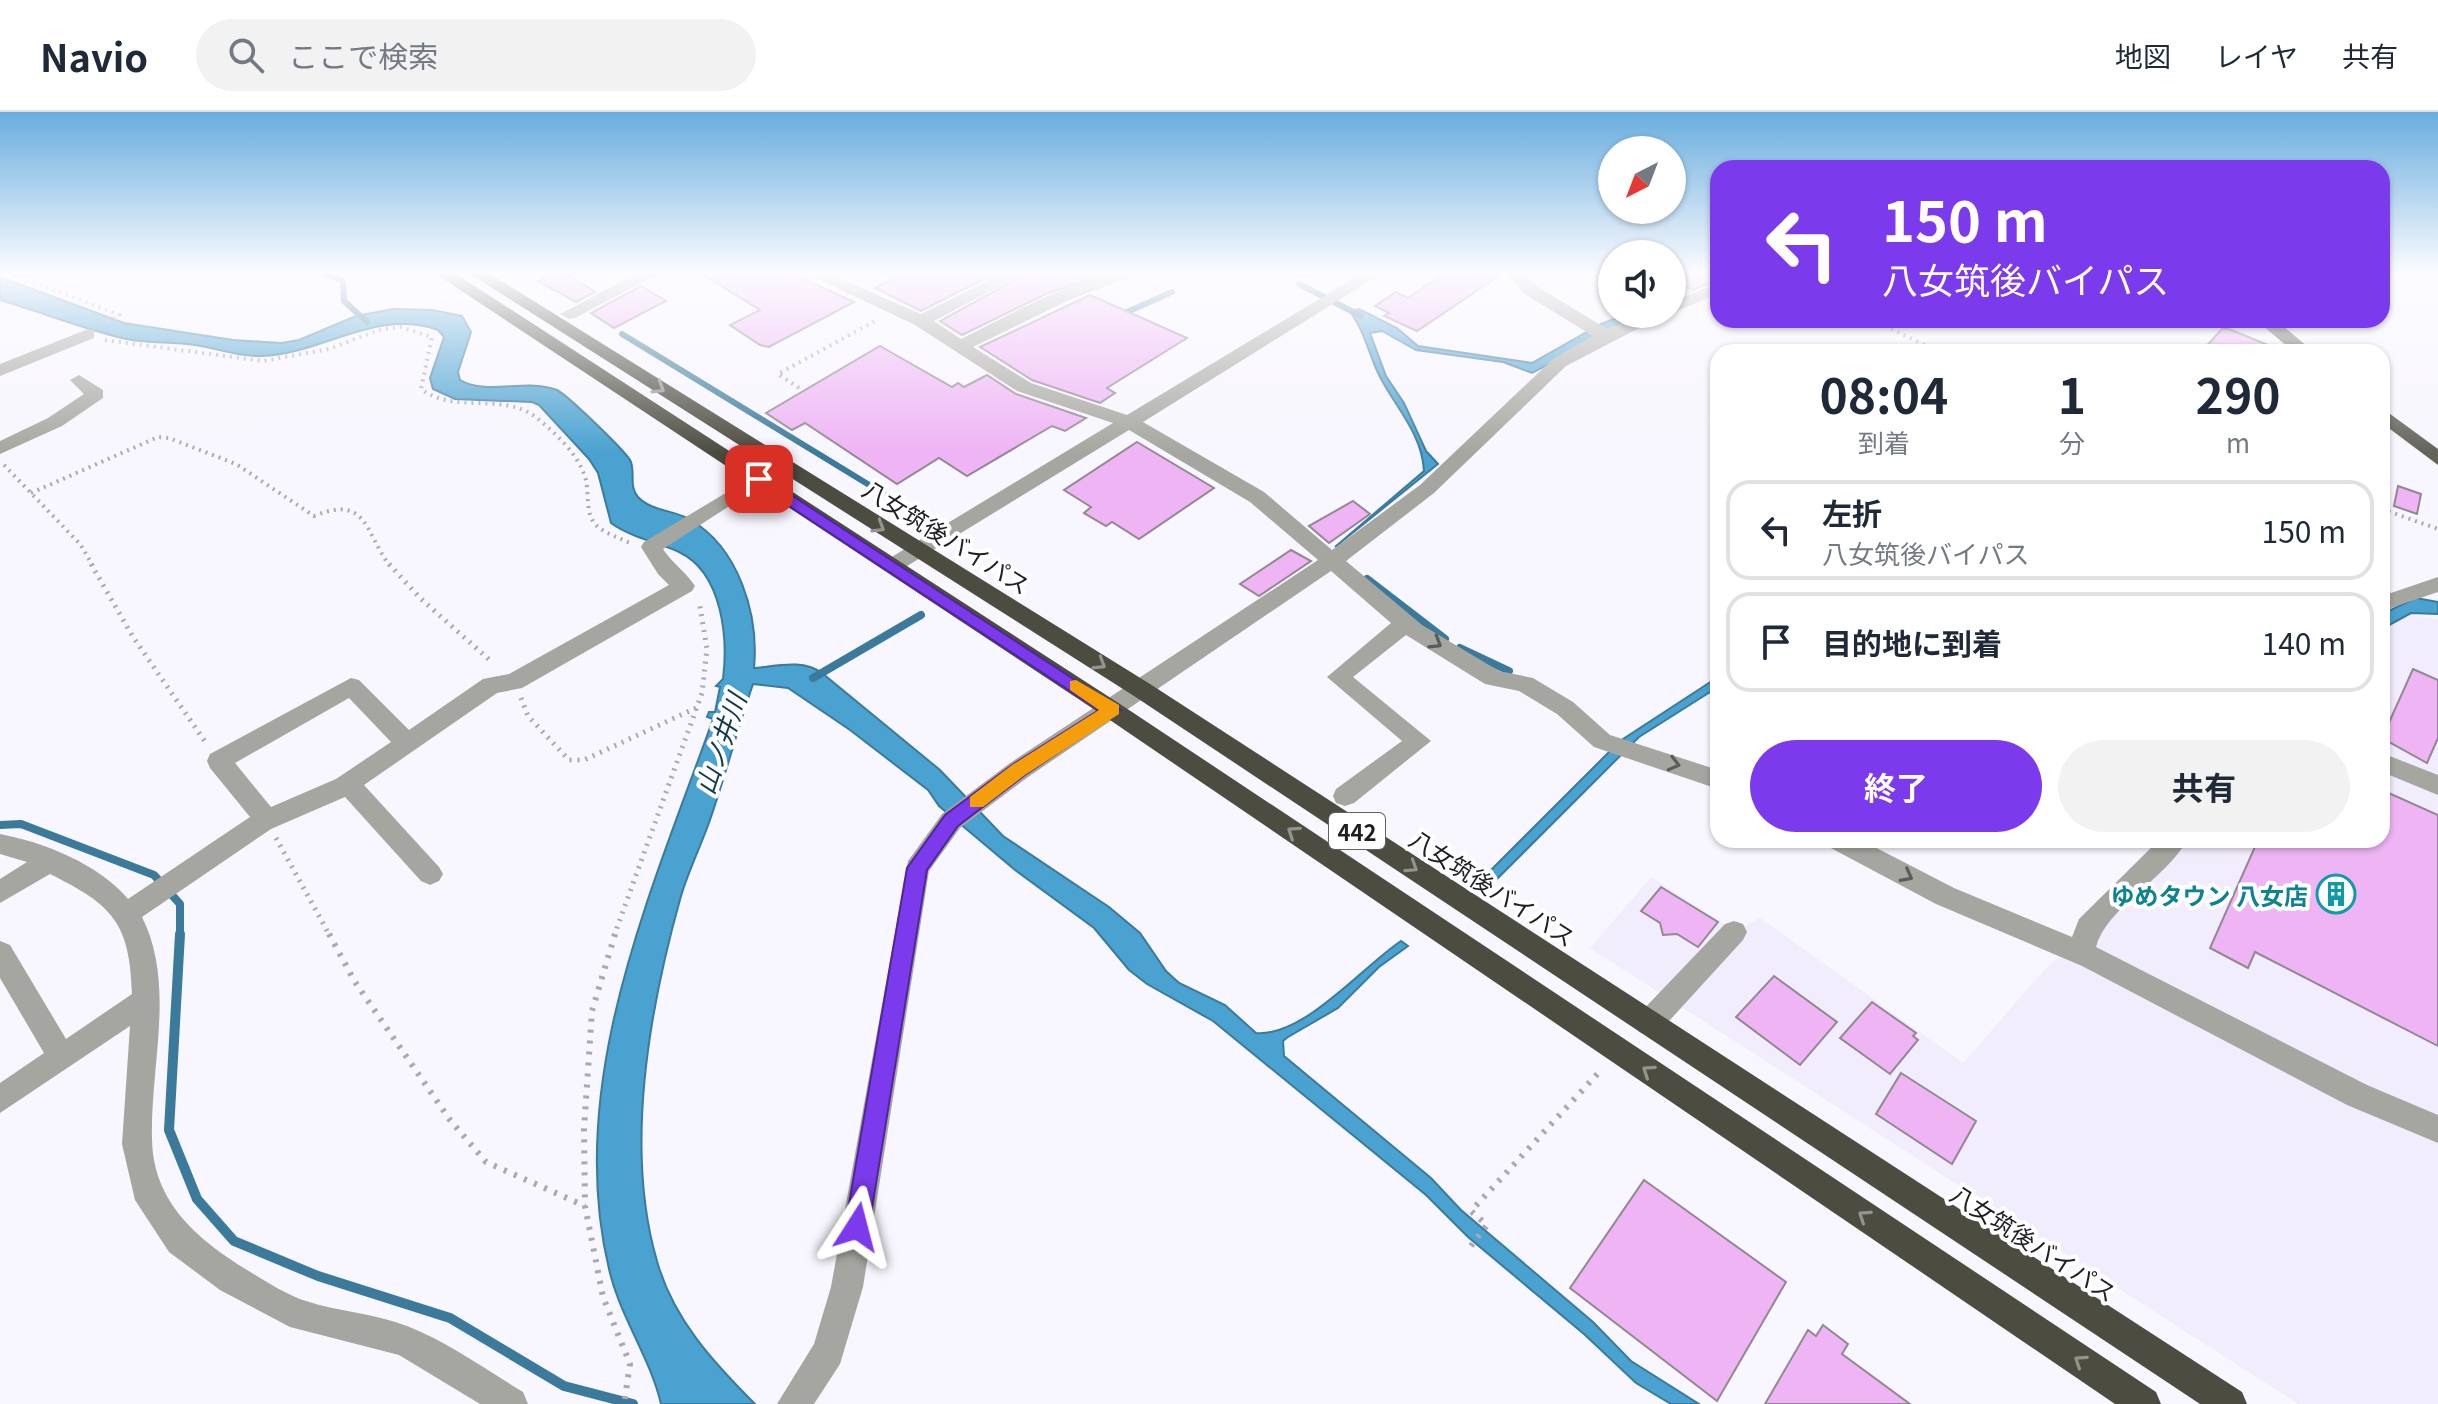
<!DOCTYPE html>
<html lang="ja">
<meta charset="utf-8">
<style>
:root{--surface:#fff;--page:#f2f2f3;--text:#1f2937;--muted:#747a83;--line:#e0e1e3;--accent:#7c3aed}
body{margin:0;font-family:Georgia,"Noto Sans JP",serif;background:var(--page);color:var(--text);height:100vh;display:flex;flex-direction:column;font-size:30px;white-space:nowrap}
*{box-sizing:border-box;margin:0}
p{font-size:26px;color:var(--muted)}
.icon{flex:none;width:44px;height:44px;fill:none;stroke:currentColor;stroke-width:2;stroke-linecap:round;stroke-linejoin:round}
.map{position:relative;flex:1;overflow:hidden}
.side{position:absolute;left:1710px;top:232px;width:680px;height:504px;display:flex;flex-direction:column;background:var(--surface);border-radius:24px;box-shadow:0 2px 6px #0004}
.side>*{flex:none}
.banner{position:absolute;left:1710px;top:48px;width:680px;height:168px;border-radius:24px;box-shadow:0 2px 6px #0004;background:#7c3aed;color:#fff;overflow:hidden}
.needle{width:52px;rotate:222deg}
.tools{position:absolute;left:1598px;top:24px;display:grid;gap:16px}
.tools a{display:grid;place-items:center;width:88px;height:88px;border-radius:50%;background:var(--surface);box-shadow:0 2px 6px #0004;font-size:40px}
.pin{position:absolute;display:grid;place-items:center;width:68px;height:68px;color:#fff;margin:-34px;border-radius:16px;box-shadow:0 4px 12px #0006}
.me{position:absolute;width:88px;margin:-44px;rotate:9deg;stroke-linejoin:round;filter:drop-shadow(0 0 6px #0008)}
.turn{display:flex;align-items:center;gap:28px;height:168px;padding:0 40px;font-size:36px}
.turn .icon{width:104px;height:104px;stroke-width:2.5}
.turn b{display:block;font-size:56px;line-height:68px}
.eta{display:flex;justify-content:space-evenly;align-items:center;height:136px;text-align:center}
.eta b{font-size:48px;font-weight:700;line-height:56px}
.button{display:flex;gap:16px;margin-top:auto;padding:16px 40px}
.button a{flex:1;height:92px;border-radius:48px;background:var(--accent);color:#fff;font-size:32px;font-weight:700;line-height:92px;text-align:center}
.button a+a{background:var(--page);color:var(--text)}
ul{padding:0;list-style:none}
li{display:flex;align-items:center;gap:24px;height:100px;margin:0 16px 12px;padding:0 24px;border:4px solid var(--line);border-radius:24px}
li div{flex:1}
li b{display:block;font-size:30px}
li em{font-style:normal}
header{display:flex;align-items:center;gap:48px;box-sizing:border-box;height:112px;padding:0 40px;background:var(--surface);border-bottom:2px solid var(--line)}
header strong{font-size:38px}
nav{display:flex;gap:44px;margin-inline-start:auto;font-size:28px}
.search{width:560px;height:72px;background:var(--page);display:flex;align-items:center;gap:20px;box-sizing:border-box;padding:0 28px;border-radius:44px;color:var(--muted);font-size:30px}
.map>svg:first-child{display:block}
.built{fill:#f2edfd}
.water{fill:#49a2cf;stroke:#3c7a9b;stroke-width:2}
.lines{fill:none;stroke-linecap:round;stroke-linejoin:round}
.stream-far2{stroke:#3c7a9b;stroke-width:6}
.stream-far1{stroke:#3c7a9b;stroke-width:8}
.stream{stroke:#3c7a9b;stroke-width:10}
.building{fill:#eeb4f4;stroke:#918892;stroke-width:2}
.path-far2{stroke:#aba9b0;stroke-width:4;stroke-dasharray:2 5;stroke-linecap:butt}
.path-far1{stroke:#aba9b0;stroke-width:5;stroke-dasharray:2 6;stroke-linecap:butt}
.path{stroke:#aba9b0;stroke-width:6;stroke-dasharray:3 8;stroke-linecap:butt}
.minor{fill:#a6a6a0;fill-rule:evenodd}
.major{fill:#636359;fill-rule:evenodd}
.highway{fill:#4c4c40;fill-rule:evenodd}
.oneway{stroke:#94948c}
.oneway2{stroke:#5c5b5b}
.route{fill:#7c3aed;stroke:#51269a;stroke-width:2}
.slow{fill:#f59e0b}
.labels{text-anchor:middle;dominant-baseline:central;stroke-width:8;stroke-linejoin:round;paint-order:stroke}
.shield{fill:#fff;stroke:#626265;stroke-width:2}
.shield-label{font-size:22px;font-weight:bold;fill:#1f1e23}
.street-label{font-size:24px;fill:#1f1e23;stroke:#fff}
.culture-label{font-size:24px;font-weight:bold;fill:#0d838f;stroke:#fff;text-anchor:end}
.water-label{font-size:26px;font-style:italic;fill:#123a4d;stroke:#fff}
</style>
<header>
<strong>Navio</strong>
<div class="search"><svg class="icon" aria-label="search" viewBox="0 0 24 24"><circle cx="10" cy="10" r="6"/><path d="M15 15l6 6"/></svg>ここで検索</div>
<nav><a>地図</a><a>レイヤ</a><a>共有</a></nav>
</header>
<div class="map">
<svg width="2438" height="1292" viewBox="0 0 2438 1292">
<rect width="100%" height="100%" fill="#f8f6fe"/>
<polygon class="built" points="2405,502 2438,507 2438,1292 2298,1292 1590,836 1651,765 1735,819 1760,806 1963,951 2045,857 2154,767 2186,728 2382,728 2382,522"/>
<g class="water">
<path d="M0 165 124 211 233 228 282 231 299 228 356 204 393 197 432 198 462 204 471 220 458 260 460 268C488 284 527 266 557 278 567 283 628 341 631 350 635 362 629 375 638 385 651 399 673 398 689 407 739 435 759 503 754 556 778 554 802 547 822 561L940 658 1003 724 1109 795 1140 821 1166 859 1179 871 1225 893 1256 921C1304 925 1362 855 1401 829L1408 834 1379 855 1338 896 1288 925 1283 929 1284 944 1431 1066 1461 1098 1593 1210 1631 1249 1699 1292H1671L1636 1271 1584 1222 1468 1125 1426 1083 1213 909 1147 872 1129 858 1094 816 1015 758 939 694 928 678 850 618 788 576 753 572C738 616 726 661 711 705 702 732 689 757 681 784 650 894 624 1037 657 1149 673 1207 714 1251 755 1292H661C650 1245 620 1205 609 1157 564 970 652 779 713 607L707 605 709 600H715L720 575 716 574 723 567C728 527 723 461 679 440 657 430 630 425 611 411L598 361 589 347 539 293 532 290 455 287 433 277 430 266 444 225 438 218C376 196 323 242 261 244 239 245 216 236 195 233 171 229 145 232 122 226 81 216 41 200 0 188Z"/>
<path d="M1359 197 1397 216 1418 234 1532 251 1601 212 1627 202H1648L1532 261 1503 250 1416 238 1382 219 1370 221 1386 264 1404 291 1426 339 1438 352 1335 435 1424 359C1422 321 1395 295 1379 263 1369 243 1364 217 1350 200Z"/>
<polygon points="2416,486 2438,490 2438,502 2411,501 2382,517 2382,502"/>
<polygon points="1718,565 1718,575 1639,625 1497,767 1487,762 1620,629"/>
</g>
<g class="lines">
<g class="stream-far2">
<polyline points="321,160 343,169 344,189 367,210"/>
<polyline points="1299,172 1361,204"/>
<polyline points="1118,204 1172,180"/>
<polyline points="622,222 907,396"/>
</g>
<g class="stream-far1">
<polyline points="1367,467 1445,527"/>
<polyline points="1460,536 1509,559"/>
<polyline points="813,566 921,503"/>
<polyline points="0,713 21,712 154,763 180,792 180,824"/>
</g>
<polyline class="stream" points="180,822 169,1018 197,1087 234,1129 318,1164 450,1206 564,1274 633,1292"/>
</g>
<g class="building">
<polygon points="558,160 564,160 595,180 576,190 538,169"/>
<polygon points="699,160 789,160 854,190 769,235 760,233 730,213 760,198"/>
<polygon points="905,160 998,160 921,199 875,176"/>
<polygon points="1029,160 1111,160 1048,181 962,223 940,209"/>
<polygon points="1446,160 1503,161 1417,219 1384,204 1389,201 1375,194 1396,180 1408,186"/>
<polygon points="1672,160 1718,160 1718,168 1693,178 1672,169"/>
<polygon points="641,174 666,189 614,216 591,201"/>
<polygon points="1090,183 1187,226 1107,276 1115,281 1100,291 1032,268 980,235"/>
<polygon points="2222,217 2229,217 2285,240 2201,240"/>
<polygon points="880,234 952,275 958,271 964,275 987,263 1016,282 1086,306 1065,319 1052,314 967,364 939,346 897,372 805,311 792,318 766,301"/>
<polygon points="1137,330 1214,376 1139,427 1112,410 1106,414 1084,401 1091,395 1064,378"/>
<polygon points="2398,374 2421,382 2417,402 2394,394"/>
<polygon points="1353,389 1370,402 1329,431 1309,414"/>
<polygon points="1291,438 1311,449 1259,484 1240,472"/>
<polygon points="2413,557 2438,568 2438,626 2427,651 2382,626"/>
<polygon points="2382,678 2438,703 2438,934 2255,840 2248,856 2210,836 2258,728 2382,728"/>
<polygon points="1661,775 1718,810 1698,835 1677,822 1663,823 1660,811 1641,799"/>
<polygon points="1774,864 1837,910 1800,953 1736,905"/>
<polygon points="1872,890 1916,921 1913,924 1918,928 1890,962 1840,926"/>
<polygon points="1901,961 1976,1009 1952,1052 1876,1002"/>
<polygon points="1644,1068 1786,1170 1717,1289 1570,1176"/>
<polygon points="1823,1213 1848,1232 1842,1242 1910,1292 1765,1292 1808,1218 1816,1224"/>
</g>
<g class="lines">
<g class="path-far2">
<polyline points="7,160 120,203 103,213"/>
<polyline points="66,160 88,166"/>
<polyline points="2416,160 2438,169"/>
<polyline points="1872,208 1940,240"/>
<path d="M105 228 263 249 329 237 379 218 400 215 432 225 421 277C456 303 503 279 537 306 555 321 576 340 584 362 591 378 583 401 597 414 606 422 620 426 630 431"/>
<polyline points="799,276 778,262 877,208"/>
<polyline points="4,353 80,432 93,454"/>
<path d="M31 381 158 325 169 326 236 352 314 404C368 382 364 420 390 454"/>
<polyline points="2382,397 2438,417"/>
</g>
<g class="path-far1">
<polyline points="91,452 133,525 206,631"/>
<polyline points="389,452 420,486 493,551"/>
<polyline points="521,586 528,604 569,648 584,648 696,596"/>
<polyline points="276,726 330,824"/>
<polyline points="614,824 702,581 707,537 699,489"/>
</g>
<g class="path">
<polyline points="329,822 355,870 450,1008 486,1050 585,1094"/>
<polyline points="615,822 592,899 584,1017 585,1094 603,1185 630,1252 624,1292"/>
<polyline points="1471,1134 1487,1113 1471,1099 1601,958"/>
</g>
<g class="minor">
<polygon points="640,160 662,160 575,206 569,207 560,202"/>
<path d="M803 160H825L921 202 1005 160H1026L934 209 961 227C1017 200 1079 160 1142 160L1067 189 973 235 1031 271 1127 303 1364 160H1384L1143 310 1264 380 1332 438 1420 373 1554 246 1593 224 1523 181 1506 160H1523L1535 173 1607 217 1642 202H1666L1566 254 1434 381 1346 449 1422 513 1499 559 1533 566 1573 590 1610 623 1718 658V677L1594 635 1557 602 1519 579 1485 572 1406 523 1353 565 1431 629 1354 691 1345 694 1336 691 1333 684 1336 677 1402 629 1327 565 1391 511 1331 459 1028 665 960 716 929 759 863 1175 840 1252 814 1292H777L814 1232 831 1175 908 749 942 702 1010 651 1318 448 1250 390 1129 318 899 459H885L881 454 885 449 1113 311 1017 279 915 213Z"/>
<polygon points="1718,171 1718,182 1672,201 1672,190"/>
<polygon points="88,217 94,218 94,226 0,264 0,252"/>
<polygon points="79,263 103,278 103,286 62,314 0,342 0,329 48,306 84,282 70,268"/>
<path d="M744 370 751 372 754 376 751 380 663 437C672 451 686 460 695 474L692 479 522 576 497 581 364 673 439 755 443 762 439 769 430 773 421 769 345 685 271 717 142 805C176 873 150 954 152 1027 153 1093 201 1130 252 1161 269 1171 287 1183 306 1189 339 1200 374 1201 407 1214 448 1230 485 1257 523 1280L528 1292H480L399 1243 290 1215 220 1178 169 1140 135 1088 122 1032 130 914 0 1001V971L44 941 0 866V829L10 833 66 927 132 882C130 810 112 793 50 762L0 791V767L27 750 0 742V722C43 730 99 752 128 787L250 705 210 656 207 649 210 642 351 566 359 568 409 618 483 567 509 562 669 473 658 462 641 435 644 430ZM349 586 391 630 336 667 271 695 235 651Z"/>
<polygon points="2438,465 2438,480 2382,499 2382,484"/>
<polygon points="2382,641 2438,663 2438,683 2382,660"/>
<path d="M1825 728H1861L1954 776 2072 825 2079 807 2159 728H2187C2166 767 2106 796 2096 835L2367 973 2438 1003V1031L2347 993 2082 854 1936 792 1829 735Z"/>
<polygon points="1734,809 1743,812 1747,820 1743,828 1659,920 1649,924 1639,920 1635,911 1639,902 1725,812"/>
</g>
<g class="major">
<polygon points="2256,208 2276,208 2314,240 2294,240"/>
<polygon points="2382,296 2438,337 2438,353 2382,311"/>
</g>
<g class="highway">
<polygon points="433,160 453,160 1120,592 2156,1280 2161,1292 2115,1292 1104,604"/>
<polygon points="467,160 487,160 1150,572 2242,1280 2247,1292 2200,1292 1134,584"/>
</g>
</g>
<defs><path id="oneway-chevron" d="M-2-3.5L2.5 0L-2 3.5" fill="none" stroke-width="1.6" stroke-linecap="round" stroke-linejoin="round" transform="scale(2)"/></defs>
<g class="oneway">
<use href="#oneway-chevron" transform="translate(659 276) rotate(32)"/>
<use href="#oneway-chevron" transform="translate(879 415) rotate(32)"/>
<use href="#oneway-chevron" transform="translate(1100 552) rotate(32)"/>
<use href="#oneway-chevron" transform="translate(1293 720) rotate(-146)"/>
<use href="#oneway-chevron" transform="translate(1412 755) rotate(33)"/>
<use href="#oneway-chevron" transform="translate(1648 959) rotate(-146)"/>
<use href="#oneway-chevron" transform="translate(1864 1104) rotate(-146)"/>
<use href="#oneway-chevron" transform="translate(2080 1249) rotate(-146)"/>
</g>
<g class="oneway2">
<use href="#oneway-chevron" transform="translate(1436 531) rotate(31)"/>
<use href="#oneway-chevron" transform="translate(1674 652) rotate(15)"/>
<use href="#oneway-chevron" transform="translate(1907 764) rotate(28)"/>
</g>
<linearGradient id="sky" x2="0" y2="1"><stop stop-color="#68adde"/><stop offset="0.47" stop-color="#fcfbff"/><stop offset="1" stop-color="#fcfbff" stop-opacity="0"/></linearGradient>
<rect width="2438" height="341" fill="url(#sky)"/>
<polygon class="route" points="759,362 1121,598 1025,663 958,714 927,758 869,1115 865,1123 857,1127 848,1123 845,1115 907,756 945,703 1012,653 1099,598 754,371 751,367"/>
<polygon class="slow" points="1076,568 1119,593 1119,602 1025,663 983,695 970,695 970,685 1012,653 1099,598 1070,578 1070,569"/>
<defs>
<g id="building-ring" transform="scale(2)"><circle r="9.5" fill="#fff" stroke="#0f9aa8" stroke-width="1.5"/><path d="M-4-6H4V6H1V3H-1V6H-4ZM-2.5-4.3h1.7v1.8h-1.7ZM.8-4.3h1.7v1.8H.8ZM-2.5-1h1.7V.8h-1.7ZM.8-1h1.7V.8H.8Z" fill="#0f9aa8"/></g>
</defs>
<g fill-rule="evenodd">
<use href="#building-ring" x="2336" y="782"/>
</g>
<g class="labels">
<rect class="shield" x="1329" y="701" width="56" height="36" rx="6"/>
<g class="shield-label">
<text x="1357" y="719">442</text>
</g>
<g class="street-label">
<text transform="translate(947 424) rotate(32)">八女筑後バイパス</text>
<text transform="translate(1493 775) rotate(33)">八女筑後バイパス</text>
<text transform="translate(2034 1130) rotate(33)">八女筑後バイパス</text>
</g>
<g class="culture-label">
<text x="2308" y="782">ゆめタウン 八女店</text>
</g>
<g class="water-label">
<text transform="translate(719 631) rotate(-71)">山ノ井川</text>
</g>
</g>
</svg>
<div class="tools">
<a><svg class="needle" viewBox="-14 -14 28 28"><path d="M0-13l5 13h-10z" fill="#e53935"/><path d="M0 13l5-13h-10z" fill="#747a83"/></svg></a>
<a><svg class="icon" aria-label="sound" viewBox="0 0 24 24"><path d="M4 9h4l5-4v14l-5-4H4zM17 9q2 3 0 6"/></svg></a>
</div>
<div class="pin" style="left:759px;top:367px;background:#d93025"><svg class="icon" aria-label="arrive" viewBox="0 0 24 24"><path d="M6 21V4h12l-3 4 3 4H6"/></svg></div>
<svg class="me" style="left:857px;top:1115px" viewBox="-20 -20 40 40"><path d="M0-17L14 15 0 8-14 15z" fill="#7c3aed" stroke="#fff" stroke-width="4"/></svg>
<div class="banner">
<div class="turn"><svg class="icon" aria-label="left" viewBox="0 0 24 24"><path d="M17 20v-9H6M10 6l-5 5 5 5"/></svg><div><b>150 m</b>八女筑後バイパス</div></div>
</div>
<section class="side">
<div class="eta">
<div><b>08:04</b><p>到着</p></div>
<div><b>1</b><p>分</p></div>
<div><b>290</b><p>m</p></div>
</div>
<ul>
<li><svg class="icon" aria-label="left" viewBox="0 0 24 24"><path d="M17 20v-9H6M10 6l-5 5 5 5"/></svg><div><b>左折</b><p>八女筑後バイパス</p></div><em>150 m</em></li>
<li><svg class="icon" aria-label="arrive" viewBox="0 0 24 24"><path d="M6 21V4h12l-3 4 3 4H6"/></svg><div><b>目的地に到着</b></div><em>140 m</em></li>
</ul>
<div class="button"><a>終了</a><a>共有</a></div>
</section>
</div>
